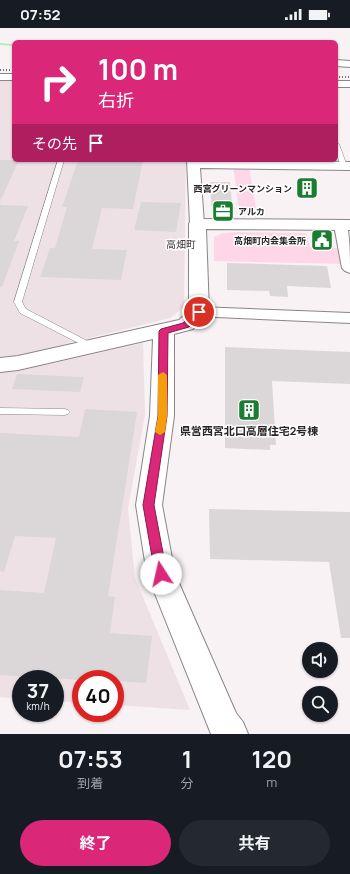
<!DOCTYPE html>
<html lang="ja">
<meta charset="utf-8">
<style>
:root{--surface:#171b24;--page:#242831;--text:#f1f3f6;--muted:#9ea1a6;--accent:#db2777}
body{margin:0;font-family:Manrope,"Noto Sans JP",sans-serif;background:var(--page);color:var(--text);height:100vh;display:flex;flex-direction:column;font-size:15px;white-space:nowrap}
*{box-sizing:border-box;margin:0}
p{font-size:13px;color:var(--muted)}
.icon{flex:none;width:22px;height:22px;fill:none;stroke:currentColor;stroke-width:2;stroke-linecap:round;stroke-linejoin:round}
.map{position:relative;height:706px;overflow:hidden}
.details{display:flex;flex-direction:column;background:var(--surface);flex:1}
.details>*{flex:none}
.hud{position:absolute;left:12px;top:12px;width:326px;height:122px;border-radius:6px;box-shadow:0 1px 3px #0004;background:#db2777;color:#fff;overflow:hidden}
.controls{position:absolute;left:302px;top:614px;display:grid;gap:8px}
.controls a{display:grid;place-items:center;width:36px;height:36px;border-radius:50%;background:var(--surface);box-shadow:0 1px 3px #0004;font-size:20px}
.speed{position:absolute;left:12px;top:642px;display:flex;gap:8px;font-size:20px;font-weight:700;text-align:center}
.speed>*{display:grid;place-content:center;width:52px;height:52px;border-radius:50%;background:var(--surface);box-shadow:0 1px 3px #0004;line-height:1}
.speed small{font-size:10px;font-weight:400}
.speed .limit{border:6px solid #d22;background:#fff;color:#111}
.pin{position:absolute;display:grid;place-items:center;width:34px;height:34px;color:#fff;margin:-17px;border:2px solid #fff;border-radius:50%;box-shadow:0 1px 4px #0007}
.me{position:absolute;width:44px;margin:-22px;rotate:350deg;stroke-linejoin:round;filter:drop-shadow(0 0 3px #0008)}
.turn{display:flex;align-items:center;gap:14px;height:84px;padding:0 20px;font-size:18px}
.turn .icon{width:52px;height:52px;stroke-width:2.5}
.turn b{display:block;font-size:28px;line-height:34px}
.then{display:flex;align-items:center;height:38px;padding:0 20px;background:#0003;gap:8px;font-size:15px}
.eta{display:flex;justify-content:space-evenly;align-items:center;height:68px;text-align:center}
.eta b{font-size:24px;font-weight:700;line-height:28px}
.action{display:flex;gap:8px;margin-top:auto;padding:8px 20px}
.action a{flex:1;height:46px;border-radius:24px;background:var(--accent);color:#fff;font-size:16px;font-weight:700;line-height:46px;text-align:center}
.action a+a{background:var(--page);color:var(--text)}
.status{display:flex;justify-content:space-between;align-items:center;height:28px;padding:0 20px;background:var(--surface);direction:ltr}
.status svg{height:11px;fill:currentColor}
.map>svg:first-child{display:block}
.built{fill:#eee1e6}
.green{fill:#ffd6e8}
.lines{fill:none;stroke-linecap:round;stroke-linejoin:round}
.stream{fill:#aff0b3;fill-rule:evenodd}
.building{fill:#dbd6d8}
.service-casing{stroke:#8a8587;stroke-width:1}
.minor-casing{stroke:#8a8587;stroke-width:2}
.tertiary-casing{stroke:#8a8587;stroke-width:2}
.service{fill:#fff;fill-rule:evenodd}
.minor{fill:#fff;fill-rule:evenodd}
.tertiary{fill:#fff;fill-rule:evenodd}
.rail{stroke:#4c4a4b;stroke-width:1.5;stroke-dasharray:1 2;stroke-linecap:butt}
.route{fill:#db2777;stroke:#8e194d}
.slow{fill:#f59e0b}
.labels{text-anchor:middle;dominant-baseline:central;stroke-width:3;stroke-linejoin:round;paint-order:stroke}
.far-poi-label{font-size:9px;font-weight:bold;fill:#272526;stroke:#fff;text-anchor:end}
.far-neighbourhood-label{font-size:10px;fill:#413d3f;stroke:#fff}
.poi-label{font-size:11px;font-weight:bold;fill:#272526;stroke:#fff}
</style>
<div class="status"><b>07:52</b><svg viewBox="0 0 49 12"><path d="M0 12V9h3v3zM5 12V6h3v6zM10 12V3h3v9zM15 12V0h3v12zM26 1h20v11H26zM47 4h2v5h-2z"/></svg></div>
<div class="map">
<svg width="350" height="706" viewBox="0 0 350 706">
<rect width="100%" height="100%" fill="#f8f2f4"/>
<g class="built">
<polygon points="0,51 14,51 14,132 186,132 184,279 170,290 17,328 0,329"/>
<polygon points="143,315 145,387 128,480 135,550 190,682 115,677 115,651 81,651 81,675 55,673 55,651 21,651 21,671 0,669 0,344 18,343"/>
</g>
<g class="green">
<polygon points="233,139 249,139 257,186 240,186"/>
<polygon points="237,204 306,205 310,219 339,220 343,236 214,233 214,209 223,205"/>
</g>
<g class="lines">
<polygon class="stream" points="0,15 14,16 14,18 0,17"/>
</g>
<g class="building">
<polygon points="0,132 19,132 0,174"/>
<polygon points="78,132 143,132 133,181 102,180 92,221 127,222 121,252 40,249 50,220 55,220 67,179 62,179"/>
<polygon points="210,154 230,154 233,187 212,186"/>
<polygon points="141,174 181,175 176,204 134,202"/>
<polygon points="0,177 28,178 14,213 19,213 2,259 0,259"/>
<polygon points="227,235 327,238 331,260 287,258 288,269 270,268 269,263 227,262"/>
<polygon points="225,319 350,324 350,356 272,353 276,417 270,417 270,422 225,420"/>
<polygon points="17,346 84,349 80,364 12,361"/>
<polygon points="85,381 137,384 108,568 115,569 110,605 152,608 146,655 117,653 117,651 81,652 0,647 0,562 44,565 56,510 15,508 4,544 0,543 0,405 79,409"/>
<polygon points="209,481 350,484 350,610 341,610 329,534 210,531"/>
</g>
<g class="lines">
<g class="service-casing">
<g id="service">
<polygon points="336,114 339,116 347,138 346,139 341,138 336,124"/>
<polygon points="58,132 64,132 22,274 26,281 95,317 96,319 92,322 20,285 14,274"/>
<polygon points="0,380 65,381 68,382 70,384 68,386 65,387 0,386"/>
</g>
</g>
<g class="minor-casing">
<g id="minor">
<polygon points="336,32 350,33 350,39 336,38"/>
<rect x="0" y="46" width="14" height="6"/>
<rect x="336" y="53" width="14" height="6"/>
<polygon points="187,132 350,134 350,142 200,140 204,196 202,199 197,200 192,199 190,196"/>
<path d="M341 193 346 194C350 205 350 231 350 245L345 243 342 240 334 197 336 194Z"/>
<polygon points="199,279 350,285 350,295 193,288 191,284 193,280"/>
</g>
</g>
<g class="tertiary-casing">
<polygon id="tertiary" points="197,191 350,192 350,202 206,201 209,284 193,301 174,306 174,388 162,477 175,546 236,685 243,694 248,706 211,706 147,546 136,477 150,388 153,311 18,342 0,344 0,330 18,328 179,292 189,283 189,196 191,192"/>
</g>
<use href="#service" class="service"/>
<use href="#minor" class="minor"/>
<use href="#tertiary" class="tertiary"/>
<g class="rail">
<polyline points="0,42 14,42"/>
<polyline points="336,49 350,49"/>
</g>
</g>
<polygon class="route" points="199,282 203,284 189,299 168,305 167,388 154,477 167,546 165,549 161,551 157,549 155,546 143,477 158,388 159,303 161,301 183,295 196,283"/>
<polygon class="slow" points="163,344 167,347 167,388 165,404 160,407 155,404 158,388 158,347"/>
<defs>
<g id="building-square" transform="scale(1.15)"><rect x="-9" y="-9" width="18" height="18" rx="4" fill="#1b7d30" stroke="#fff"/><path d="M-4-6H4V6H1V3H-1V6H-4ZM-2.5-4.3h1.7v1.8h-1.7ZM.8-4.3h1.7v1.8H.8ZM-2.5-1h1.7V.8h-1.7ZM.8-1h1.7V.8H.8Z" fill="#fff"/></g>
<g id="office-square" transform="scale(1.15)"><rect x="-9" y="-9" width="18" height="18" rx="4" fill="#1b7d30" stroke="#fff"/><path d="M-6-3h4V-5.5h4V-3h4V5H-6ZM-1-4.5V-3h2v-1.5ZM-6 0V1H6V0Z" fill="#fff"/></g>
<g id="civic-square" transform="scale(1.15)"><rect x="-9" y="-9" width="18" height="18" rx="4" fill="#1b7d30" stroke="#fff"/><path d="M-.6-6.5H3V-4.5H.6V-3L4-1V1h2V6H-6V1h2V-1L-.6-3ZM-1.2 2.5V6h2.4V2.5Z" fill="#fff"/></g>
</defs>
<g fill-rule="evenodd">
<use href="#building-square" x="307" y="160"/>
<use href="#office-square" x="223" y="183"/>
<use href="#civic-square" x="322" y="212"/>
<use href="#building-square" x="249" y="382"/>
</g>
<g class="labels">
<g class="far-poi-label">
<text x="292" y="160">西宮グリーンマンション</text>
<text x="238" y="183" text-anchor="start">アルカ</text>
<text x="306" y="212">高畑町内会集会所</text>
</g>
<g class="far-neighbourhood-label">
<text x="181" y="216">高畑町</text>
</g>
<g class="poi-label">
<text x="249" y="402">県営西宮北口高層住宅2号棟</text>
</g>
</g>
</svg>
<div class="controls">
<a><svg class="icon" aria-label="sound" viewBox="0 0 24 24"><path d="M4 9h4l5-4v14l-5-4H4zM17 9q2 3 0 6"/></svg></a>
<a><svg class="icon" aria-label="search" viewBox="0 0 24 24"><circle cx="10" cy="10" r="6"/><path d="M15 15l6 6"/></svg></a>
</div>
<div class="speed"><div>37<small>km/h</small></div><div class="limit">40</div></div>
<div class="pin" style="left:199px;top:284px;background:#d93025"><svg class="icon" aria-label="arrive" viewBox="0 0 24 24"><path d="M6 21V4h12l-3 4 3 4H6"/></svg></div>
<svg class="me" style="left:161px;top:546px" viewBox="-20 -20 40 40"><circle r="19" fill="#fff"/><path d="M0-13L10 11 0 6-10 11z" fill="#db2777"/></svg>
<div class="hud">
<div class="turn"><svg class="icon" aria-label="right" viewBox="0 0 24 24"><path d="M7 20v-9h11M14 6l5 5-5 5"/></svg><div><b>100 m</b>右折</div></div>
<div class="then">その先<svg class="icon" aria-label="arrive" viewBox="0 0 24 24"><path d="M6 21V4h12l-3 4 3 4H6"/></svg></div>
</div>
</div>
<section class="details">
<div class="eta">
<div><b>07:53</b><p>到着</p></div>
<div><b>1</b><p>分</p></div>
<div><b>120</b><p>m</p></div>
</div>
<div class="action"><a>終了</a><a>共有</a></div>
</section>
